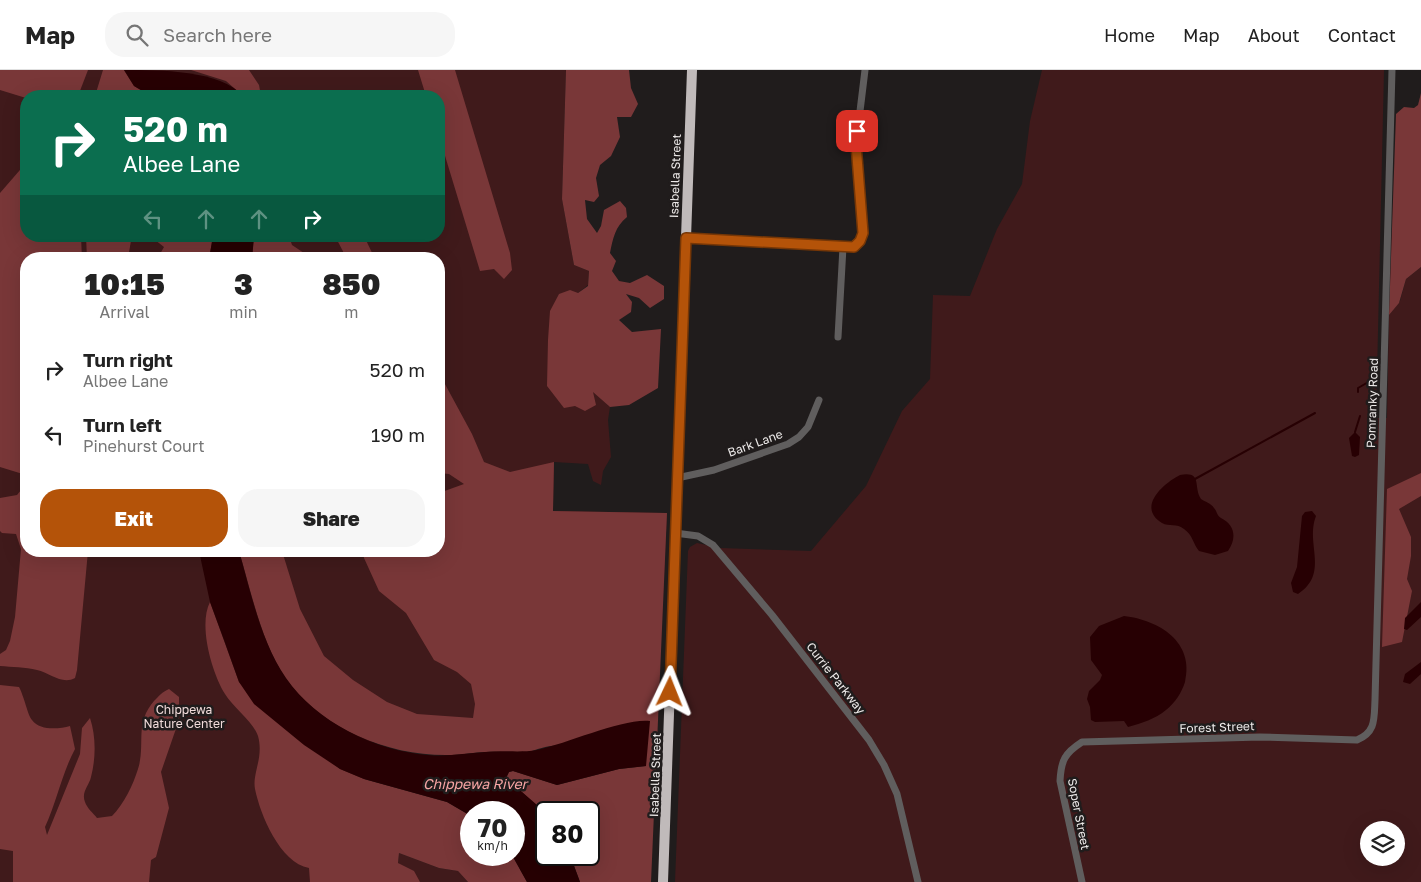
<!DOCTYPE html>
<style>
:root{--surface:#fff;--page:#f6f6f6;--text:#222;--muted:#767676;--line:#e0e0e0;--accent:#b45309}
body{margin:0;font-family:"Golos Text",sans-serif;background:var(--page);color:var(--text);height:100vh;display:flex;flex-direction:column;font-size:19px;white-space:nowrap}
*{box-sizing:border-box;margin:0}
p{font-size:16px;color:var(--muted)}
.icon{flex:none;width:28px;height:28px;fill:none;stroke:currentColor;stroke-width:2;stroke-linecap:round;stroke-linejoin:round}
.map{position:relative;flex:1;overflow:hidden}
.panel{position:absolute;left:20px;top:182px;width:425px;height:305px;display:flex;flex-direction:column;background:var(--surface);border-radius:20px;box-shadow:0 5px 20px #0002}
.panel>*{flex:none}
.hud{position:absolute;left:20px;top:20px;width:425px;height:152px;border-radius:20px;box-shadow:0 5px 20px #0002;background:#0b6e4f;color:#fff;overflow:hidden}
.buttons{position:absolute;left:1360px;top:751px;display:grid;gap:10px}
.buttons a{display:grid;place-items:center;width:45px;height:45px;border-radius:50%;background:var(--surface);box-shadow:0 5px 20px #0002;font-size:25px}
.speed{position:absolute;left:460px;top:731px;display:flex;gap:10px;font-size:25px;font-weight:700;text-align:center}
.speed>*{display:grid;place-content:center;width:65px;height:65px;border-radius:50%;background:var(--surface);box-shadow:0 5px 20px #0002;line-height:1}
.speed small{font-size:12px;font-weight:400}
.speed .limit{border:2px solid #111;border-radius:8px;background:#fff;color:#111}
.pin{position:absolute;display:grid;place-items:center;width:42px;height:42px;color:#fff;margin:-21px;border-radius:10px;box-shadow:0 2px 8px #0006}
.me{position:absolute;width:55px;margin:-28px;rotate:2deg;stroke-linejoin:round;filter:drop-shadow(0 0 4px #0008)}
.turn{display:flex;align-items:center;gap:18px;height:105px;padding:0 20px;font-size:22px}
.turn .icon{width:65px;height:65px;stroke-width:2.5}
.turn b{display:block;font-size:35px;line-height:42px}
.lanes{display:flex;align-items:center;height:48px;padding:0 20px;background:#0003;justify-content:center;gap:25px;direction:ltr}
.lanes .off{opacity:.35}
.eta{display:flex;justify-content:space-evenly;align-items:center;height:85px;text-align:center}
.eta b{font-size:30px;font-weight:800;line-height:35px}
.action{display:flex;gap:10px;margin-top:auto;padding:10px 20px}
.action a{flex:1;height:58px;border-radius:20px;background:var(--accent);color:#fff;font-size:20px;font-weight:800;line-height:58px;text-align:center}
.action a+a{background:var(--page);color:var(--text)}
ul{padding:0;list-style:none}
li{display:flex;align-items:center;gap:15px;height:65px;padding:0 20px}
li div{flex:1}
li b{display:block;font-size:19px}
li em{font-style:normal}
header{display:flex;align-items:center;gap:30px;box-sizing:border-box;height:70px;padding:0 25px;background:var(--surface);border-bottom:1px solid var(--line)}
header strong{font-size:24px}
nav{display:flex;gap:28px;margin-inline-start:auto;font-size:18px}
.search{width:350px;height:45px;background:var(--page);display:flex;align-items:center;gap:12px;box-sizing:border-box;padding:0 18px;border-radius:20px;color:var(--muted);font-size:19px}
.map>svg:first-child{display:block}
.green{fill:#401a1b;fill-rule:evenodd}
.forest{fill:#793738}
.water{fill:#270003}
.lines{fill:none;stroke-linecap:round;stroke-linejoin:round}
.stream{stroke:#270003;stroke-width:2}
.minor{stroke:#605e5e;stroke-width:7}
.highway{stroke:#c0baba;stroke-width:10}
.route-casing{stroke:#753606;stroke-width:12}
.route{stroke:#b45309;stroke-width:9}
.labels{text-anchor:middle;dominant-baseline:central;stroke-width:5;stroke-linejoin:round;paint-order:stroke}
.street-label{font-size:12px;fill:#edeae9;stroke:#201c1c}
.park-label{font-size:12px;fill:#f2dcdb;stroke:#201c1c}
.water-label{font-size:14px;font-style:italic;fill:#f7a5a4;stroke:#201c1c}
</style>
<header>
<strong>Map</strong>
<div class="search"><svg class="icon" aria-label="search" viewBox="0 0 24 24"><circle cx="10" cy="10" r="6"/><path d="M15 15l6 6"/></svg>Search here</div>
<nav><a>Home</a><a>Map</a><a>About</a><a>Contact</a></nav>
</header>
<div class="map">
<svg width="1421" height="812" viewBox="0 0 1421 812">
<rect width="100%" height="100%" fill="#201c1c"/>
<g class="green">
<path d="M0 0H566L562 129 574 195 589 201 588 215 578 223 593 321 610 337 608 350 611 387 603 401 601 415 593 411 588 394 554 392 553 441 667 443 657 650 372 671 347 812H0ZM26 26H439V166H26ZM26 189H439V481H26Z"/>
<path d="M1042 0H1384L1376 348H1387L1389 245 1400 231 1406 209 1421 197V812H675L688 481 690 477 697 473 720 478 811 481 866 416 902 341 930 309 933 225 970 226 997 159 1022 114 1030 51ZM1369 760H1396V788H1369Z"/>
<polygon points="399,783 439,798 458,801 468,812 420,812 398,793"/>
</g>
<g class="forest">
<polygon points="0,0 88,0 78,26 26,28 0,20"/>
<polygon points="103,0 124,0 134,16 151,26 95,26"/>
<polygon points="191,0 249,0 259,15 261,26 243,26 226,11"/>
<polygon points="418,0 455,0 510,183 512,200 504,209 494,199 480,201 439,66 439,26 426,26"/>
<path d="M566 0H629L631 18 638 34 631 47H617L620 67 611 86 600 95 596 108 599 126 594 132 585 130 587 149 597 163 601 156 604 140 620 131 626 138 627 147C615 157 613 168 610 183L616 191 612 201 619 211 630 213 647 205 664 216V229L650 238 639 228 626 224 632 232 631 242 619 250 632 262 661 259 658 318 629 335 610 337 593 322 596 335 585 341 575 336 564 338 547 316 548 270 550 241 559 224 570 220 578 223 588 216 589 201 574 195 562 129Z"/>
<polygon points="1421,23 1421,197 1406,209 1399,233 1389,245 1396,44 1404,37 1414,38 1418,35"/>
<polygon points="26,93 26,166 81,166 82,189 26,189 26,405 0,397 0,123"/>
<polygon points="86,166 129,166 131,171 129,182 123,189 87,189"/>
<polygon points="150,166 213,166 209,189 152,189 153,185 160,184 164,177"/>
<polygon points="254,166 289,166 292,175 307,185 301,189 252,189"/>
<polygon points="335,166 364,166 375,189 347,189"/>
<path d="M439 303 472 364 484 392 510 402 554 392 553 441 667 443 651 812H580L570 785H589V742H546V748L536 735 506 708 509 702 513 701 557 715 619 699 646 696C618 689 589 680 561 676 550 674 538 680 527 682 514 683 499 681 486 682 474 682 463 685 452 685 391 687 323 660 286 609 262 574 251 521 239 481H282L300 539 324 586 353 610 387 632 417 644 473 648 475 634 471 614 457 602 434 590 406 543 379 521 364 488 363 481H439V423L464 414 449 404 439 403Z"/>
<polygon points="1421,403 1421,426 1399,439 1411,467 1411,486 1407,509 1412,521 1402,572 1382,577 1387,419"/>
<path d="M26 414V481H88L77 600 75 608C62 615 50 603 37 600 25 597 12 597 0 596V584L6 580 10 571 15 547 21 479 16 464 2 463 0 461V428L17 425Z"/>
<path d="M210 532 239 612 340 699 364 709 447 732 471 746V785H512L527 812H468L458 801 439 798 399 783 398 793 414 801 420 812H310L309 798C280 793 260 744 255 719 252 703 264 688 258 666 254 653 233 637 225 624 212 603 198 555 210 532Z"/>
<path d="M0 615 19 617C24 626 28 646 32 650 40 661 59 659 70 656L75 679C62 703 57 731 45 757L47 765 80 684 82 658 90 648C96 666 96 688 91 707 89 716 81 722 85 732 87 738 93 743 97 748L112 746C124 734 133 715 138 699 146 674 134 654 154 631 159 626 162 622 169 619L179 627V650L161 702 169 738 156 787 151 790 149 812H13V781L0 779Z"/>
</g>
<g class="water">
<path d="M124 0C159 0 221 0 243 26H151L134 16Z"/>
<polygon points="213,166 254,166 252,189 209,189"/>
<polygon points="1355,362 1360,367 1359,385 1355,387 1352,386 1349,368"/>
<path d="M1180 405C1203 401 1193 417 1201 429 1205 432 1211 433 1214 438 1217 441 1217 446 1221 448 1235 455 1237 468 1228 481L1215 485 1199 481C1193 474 1193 465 1184 459 1177 453 1169 457 1162 453 1136 437 1164 413 1180 405Z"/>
<path d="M1312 441 1316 446C1305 474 1330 503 1298 524L1293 522 1291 513 1297 497 1302 446 1305 442Z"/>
<path d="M199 481H239C251 523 261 572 286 608 316 652 376 681 428 685 448 687 466 683 485 682 503 680 520 683 537 680 569 673 623 648 650 651L646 696 619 699 557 715 513 701 509 702 506 708 537 735 546 748V785H570L580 812H527L512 785H514V742H471V746L447 732 364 709 340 699 304 675 254 634 239 612 224 570 210 532Z"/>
<polygon points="1421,532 1421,547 1407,560 1404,559 1405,548"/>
<path d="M1124 546C1159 550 1195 572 1185 612 1182 622 1175 633 1166 640 1155 649 1142 653 1128 657L1124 651 1095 652 1091 650 1090 637 1087 629 1089 621 1100 610 1102 605 1091 590 1090 567 1099 556Z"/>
<polygon points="1421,592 1421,604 1410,614 1403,612 1405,604"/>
</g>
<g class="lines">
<g class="stream">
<polyline points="1358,322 1358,318 1377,307"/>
<polyline points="1355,362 1360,346"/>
<polyline points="1195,409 1315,343"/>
</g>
<g class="minor">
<path d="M686 168 843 177C854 177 859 175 863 163L856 74 865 0"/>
<polyline points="838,267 843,177"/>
<polyline points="677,408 714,400 788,374 799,367 808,357 819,330"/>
<polyline points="675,463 698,466 713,475 772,545 869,670 884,695 897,724 918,812"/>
<path d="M1082 812 1060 711C1061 690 1065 683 1082 672L1260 667 1357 670C1376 662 1374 649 1375 630L1392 0"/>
</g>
<polyline class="highway" points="663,812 692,0"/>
</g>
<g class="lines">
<g class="route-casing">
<polyline id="route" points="670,622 686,168 854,177 860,171 863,163 856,74 857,61"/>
</g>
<use href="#route" class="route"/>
</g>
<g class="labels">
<g class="street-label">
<text transform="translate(675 106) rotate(-88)">Isabella Street</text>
<text transform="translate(1372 333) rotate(-88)">Pomranky Road</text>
<text transform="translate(755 373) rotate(-20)">Bark Lane</text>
<text transform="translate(836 608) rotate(52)">Currie Parkway</text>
<text transform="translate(1217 657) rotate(-2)">Forest Street</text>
<text transform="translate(655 705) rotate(-88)">Isabella Street</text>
<text transform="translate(1079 744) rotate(79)">Soper Street</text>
</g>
<g class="park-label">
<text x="184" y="639">Chippewa<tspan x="184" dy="14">Nature Center</tspan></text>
</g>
<g class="water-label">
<text x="475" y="713">Chippewa River</text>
</g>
</g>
</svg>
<div class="buttons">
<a><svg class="icon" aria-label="layers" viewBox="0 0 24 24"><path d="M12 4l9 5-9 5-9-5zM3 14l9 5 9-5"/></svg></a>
</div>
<div class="speed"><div>70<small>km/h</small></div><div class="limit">80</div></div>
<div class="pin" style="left:857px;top:61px;background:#d93025"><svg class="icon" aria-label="arrive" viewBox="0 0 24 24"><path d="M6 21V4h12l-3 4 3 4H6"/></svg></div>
<svg class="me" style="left:670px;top:622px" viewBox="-20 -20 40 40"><path d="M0-17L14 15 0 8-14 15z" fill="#b45309" stroke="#fff" stroke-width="4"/></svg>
<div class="hud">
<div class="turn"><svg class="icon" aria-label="right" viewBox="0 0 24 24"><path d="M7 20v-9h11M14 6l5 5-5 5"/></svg><div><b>520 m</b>Albee Lane</div></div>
<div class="lanes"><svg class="icon off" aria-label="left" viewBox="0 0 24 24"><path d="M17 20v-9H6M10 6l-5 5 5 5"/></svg><svg class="icon off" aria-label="ahead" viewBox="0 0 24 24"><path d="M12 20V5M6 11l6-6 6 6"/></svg><svg class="icon off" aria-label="ahead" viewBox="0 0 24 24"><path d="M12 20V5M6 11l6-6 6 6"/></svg><svg class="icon" aria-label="right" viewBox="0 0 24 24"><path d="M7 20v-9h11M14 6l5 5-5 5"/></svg></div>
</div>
<section class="panel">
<div class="eta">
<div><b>10:15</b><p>Arrival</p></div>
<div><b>3</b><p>min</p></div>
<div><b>850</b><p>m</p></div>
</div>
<ul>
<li><svg class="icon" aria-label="right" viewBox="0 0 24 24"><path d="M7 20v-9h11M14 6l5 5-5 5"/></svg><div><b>Turn right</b><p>Albee Lane</p></div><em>520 m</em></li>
<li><svg class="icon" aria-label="left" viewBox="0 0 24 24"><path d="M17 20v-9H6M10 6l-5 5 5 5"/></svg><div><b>Turn left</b><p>Pinehurst Court</p></div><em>190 m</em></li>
</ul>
<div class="action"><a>Exit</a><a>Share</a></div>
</section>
</div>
